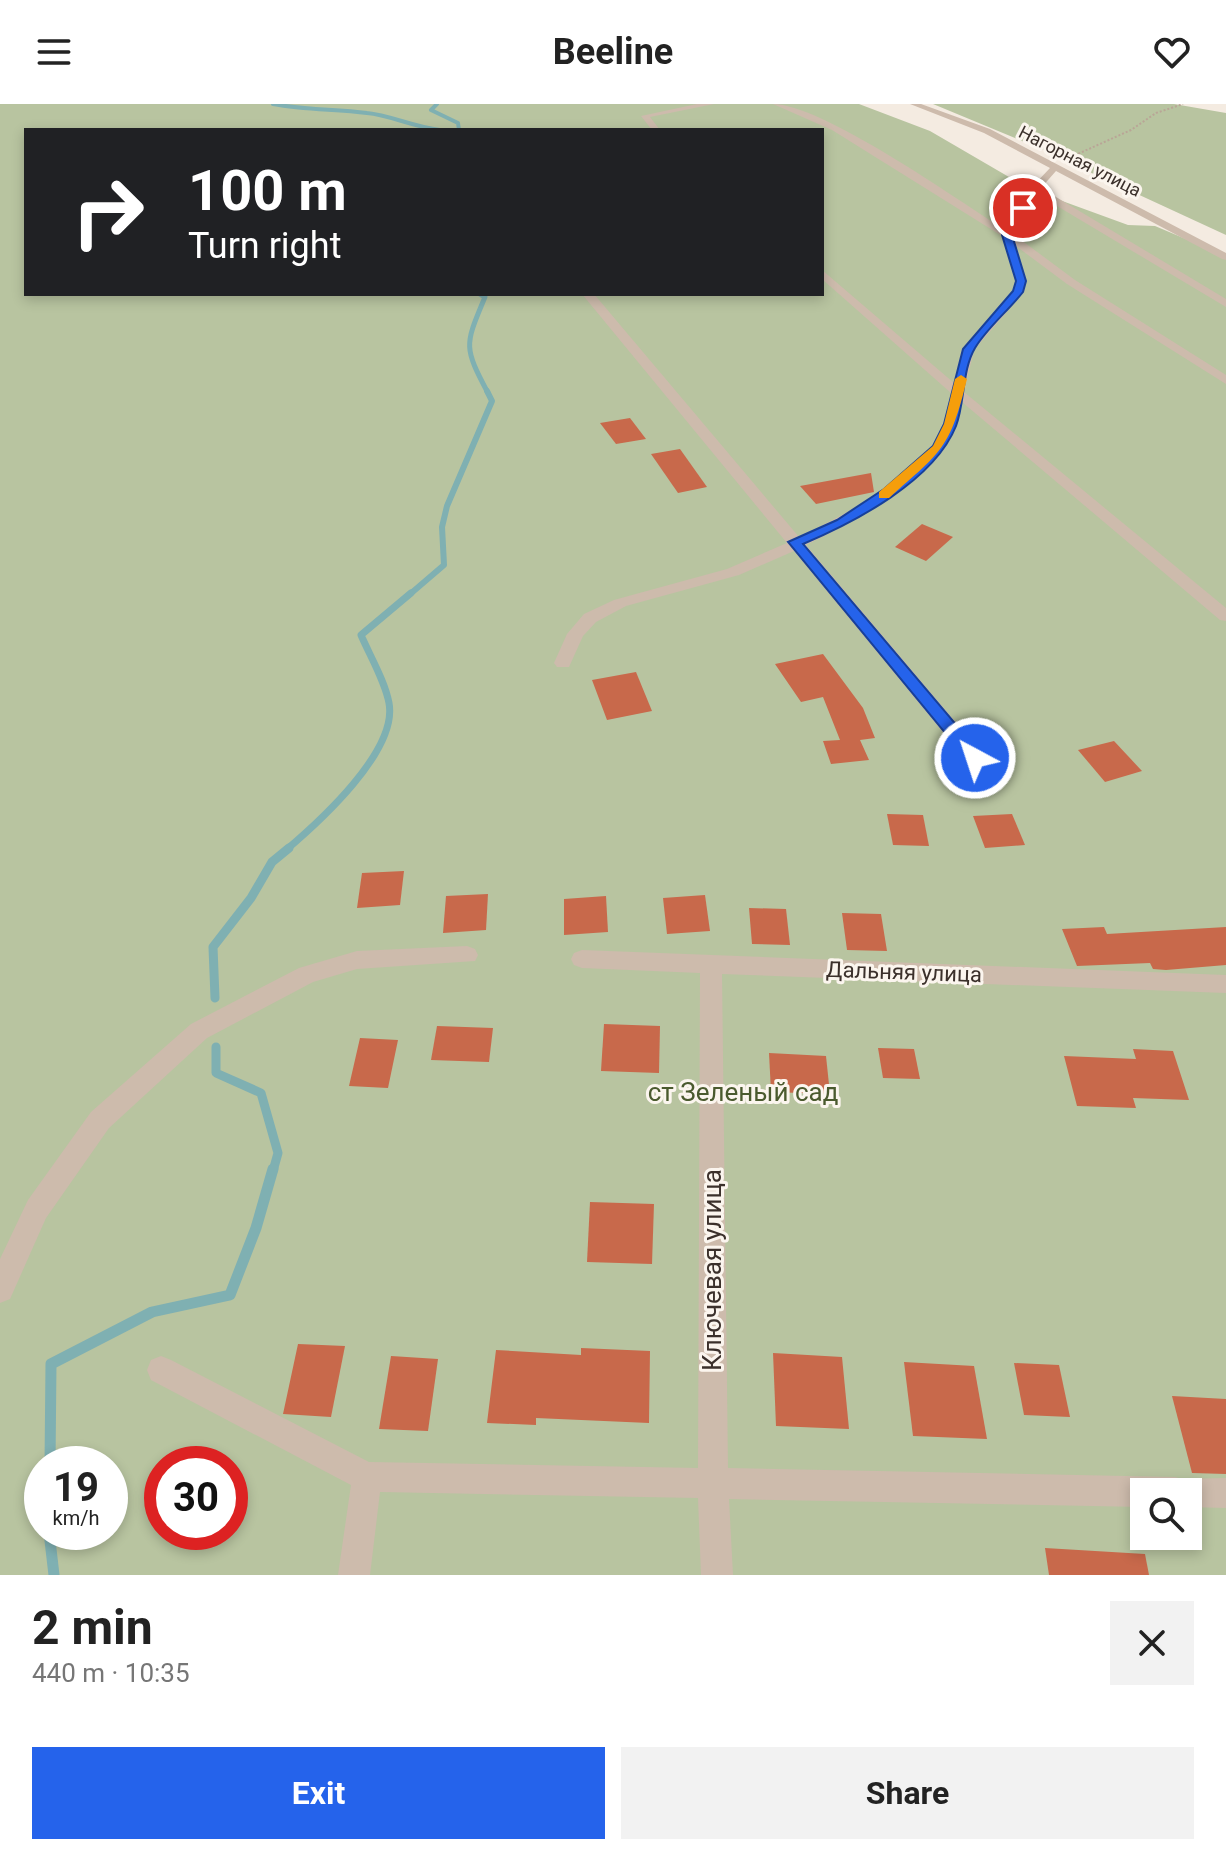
<!DOCTYPE html>
<meta charset="utf-8">
<style>
:root{--surface:#fff;--page:#f2f2f2;--text:#222;--muted:#767676;--accent:#2563eb}
body{margin:0;font-family:Roboto,sans-serif;background:var(--page);color:var(--text);height:100vh;display:flex;flex-direction:column;font-size:30px;white-space:nowrap}
*{box-sizing:border-box;margin:0}
p{font-size:26px;color:var(--muted)}
.icon{flex:none;width:44px;height:44px;fill:none;stroke:currentColor;stroke-width:2;stroke-linecap:round;stroke-linejoin:round}
.map{position:relative;height:1471px;overflow:hidden}
.drawer{display:flex;flex-direction:column;background:var(--surface);flex:1}
.drawer>*{flex:none}
.top-card{position:absolute;left:24px;top:24px;width:800px;height:168px;border-radius:0px;box-shadow:0 4px 12px #0003;background:#202124;color:#fff;overflow:hidden}
.controls{position:absolute;left:1130px;top:1374px;display:grid;gap:16px}
.controls a{display:grid;place-items:center;width:72px;height:72px;border-radius:0px;background:var(--surface);box-shadow:0 4px 12px #0003;font-size:40px}
.speed{position:absolute;left:24px;top:1342px;display:flex;gap:16px;font-size:40px;font-weight:700;text-align:center}
.speed>*{display:grid;place-content:center;width:104px;height:104px;border-radius:50%;background:var(--surface);box-shadow:0 4px 12px #0003;line-height:1}
.speed small{font-size:20px;font-weight:400}
.speed .limit{border:12px solid #d22;background:#fff;color:#111}
.pin{position:absolute;display:grid;place-items:center;width:68px;height:68px;color:#fff;margin:-34px;border:4px solid #fff;border-radius:50%;box-shadow:0 2px 8px #0007}
.me{position:absolute;width:88px;margin:-44px;rotate:320deg;stroke-linejoin:round;filter:drop-shadow(0 0 6px #0008)}
.turn{display:flex;align-items:center;gap:28px;height:168px;padding:0 32px;font-size:36px}
.turn .icon{width:104px;height:104px;stroke-width:2.5}
.turn b{display:block;font-size:56px;line-height:68px}
.round{display:grid;place-items:center;flex:none;width:84px;height:84px;border-radius:0px;background:var(--page)}
.headline{display:flex;align-items:center;justify-content:space-between;height:136px;padding:0 32px}
h1{font-size:48px;font-weight:700;line-height:60px}
.primary-button{display:flex;gap:16px;margin-top:auto;padding:16px 32px}
.primary-button a{flex:1;height:92px;border-radius:0px;background:var(--accent);color:#fff;font-size:32px;font-weight:700;line-height:92px;text-align:center}
.primary-button a+a{background:var(--page);color:var(--text)}
header{display:flex;justify-content:space-between;align-items:center;height:104px;padding:0 32px;background:var(--surface);font-size:36px;font-weight:700}
.map>svg:first-child{display:block}
.green{fill:#b8c4a0;fill-rule:evenodd}
.lines{fill:none;stroke-linecap:round;stroke-linejoin:round}
.stream-far5{stroke:#7fb0b2;stroke-width:4}
.stream-far4{stroke:#7fb0b2;stroke-width:5}
.stream-far3{stroke:#7fb0b2;stroke-width:6}
.stream-far2{stroke:#7fb0b2;stroke-width:7}
.stream-far1{stroke:#7fb0b2;stroke-width:9}
.stream{stroke:#7fb0b2;stroke-width:11}
.building{fill:#c8694b}
.path{stroke:#b9a596;stroke-width:2;stroke-dasharray:2 2;stroke-linecap:butt}
.minor{fill:#cdbbac;fill-rule:evenodd}
.route{fill:#2563eb;stroke:#184099;stroke-width:2}
.slow{fill:#f59e0b}
.labels{text-anchor:middle;dominant-baseline:central;stroke-width:6;stroke-linejoin:round;paint-order:stroke}
.far-street-label{font-size:18px;fill:#3b302b;stroke:#fbf5ee}
.street-label{font-size:22px;fill:#3b302b;stroke:#fbf5ee}
.near-park-label{font-size:26px;fill:#4a5a2e;stroke:#fbf5ee}
.near-street-label{font-size:26px;fill:#3b302b;stroke:#fbf5ee}
</style>
<header><svg class="icon" aria-label="menu" viewBox="0 0 24 24"><path d="M4 6h16M4 12h16M4 18h16"/></svg>Beeline<svg class="icon" aria-label="heart" viewBox="0 0 24 24"><path d="M12 20l-8-8c-3-5 5-10 8-4 3-6 11-1 8 4z"/></svg></header>
<div class="map">
<svg width="1226" height="1471" viewBox="0 0 1226 1471">
<rect width="100%" height="100%" fill="#f4ebe1"/>
<g class="green">
<path d="M0 0H859L930 27 1021 80 1054 94 1128 121 1155 122 1226 152V1471H0ZM26 26H822V190H26ZM42 1360H110V1428H42ZM162 1360H230V1428H162ZM1144 1388H1188V1432H1144Z"/>
<polygon points="933,0 1174,0 1226,9 1226,131 1068,58 1073,55 1063,49 1058,52"/>
</g>
<g class="lines">
<g class="stream-far5">
<path d="M273 0C305 6 335 5 367 9 390 11 413 23 440 26"/>
<polyline points="437,0 431,6 458,19 459,26"/>
</g>
<path class="stream-far4" d="M480 190 485 193C465 241 463 242 488 289"/>
<polyline class="stream-far3" points="409,491 444,461 442,423 447,402 492,297 487,287"/>
<path class="stream-far2" d="M286 746C319 718 398 647 389 599 385 577 370 552 361 531L411 489"/>
<g class="stream-far1">
<polyline points="215,894 213,843 251,794 272,758 289,744"/>
<polyline points="216,943 216,969 261,989 278,1049 273,1067"/>
</g>
<g class="stream">
<polyline points="50,1360 51,1260 152,1208 230,1191 256,1124 273,1065"/>
<polyline points="49,1428 54,1471"/>
</g>
</g>
<g class="building">
<polygon points="630,314 646,335 616,340 600,319"/>
<polygon points="680,345 707,383 678,389 651,350"/>
<polygon points="871,369 874,388 816,400 800,382"/>
<polygon points="922,420 953,433 926,457 895,443"/>
<polygon points="823,550 863,604 875,634 860,636 869,656 831,660 823,637 840,636 823,593 801,598 775,560"/>
<polygon points="636,568 652,607 607,616 592,576"/>
<polygon points="1114,637 1142,667 1105,678 1078,646"/>
<polygon points="887,710 923,711 929,742 893,741"/>
<polygon points="1012,710 1025,741 985,744 973,712"/>
<polygon points="404,767 400,801 357,804 362,769"/>
<polygon points="488,790 486,826 443,829 446,792"/>
<polygon points="705,791 710,827 667,830 663,794"/>
<polygon points="606,792 608,828 564,831 564,795"/>
<polygon points="749,804 786,805 790,841 752,840"/>
<polygon points="842,809 881,810 887,847 847,846"/>
<polygon points="1104,823 1107,830 1226,823 1226,861 1166,866 1153,865 1150,859 1077,862 1062,825"/>
<polygon points="604,920 660,922 659,969 601,967"/>
<polygon points="437,922 493,924 489,958 431,956"/>
<polygon points="360,934 398,936 388,984 349,982"/>
<polygon points="878,944 914,945 920,975 883,974"/>
<polygon points="1133,945 1173,947 1189,996 1133,994 1136,1004 1077,1002 1064,952 1136,955"/>
<polygon points="769,949 826,952 830,990 771,988"/>
<polygon points="590,1098 654,1100 652,1160 587,1158"/>
<polygon points="298,1240 345,1242 331,1313 283,1310"/>
<polygon points="581,1244 650,1247 649,1319 536,1314 536,1321 487,1319 496,1246 581,1251"/>
<polygon points="773,1249 842,1253 849,1325 776,1322"/>
<polygon points="391,1252 438,1255 428,1327 379,1325"/>
<polygon points="904,1258 974,1262 987,1335 913,1332"/>
<polygon points="1014,1259 1059,1261 1070,1313 1024,1311"/>
<polygon points="1172,1292 1226,1295 1226,1370 1192,1369"/>
<polygon points="1045,1444 1145,1450 1149,1471 1049,1471"/>
</g>
<g class="lines">
<polyline class="path" points="1071,53 1131,26 1156,9 1183,0"/>
<g class="minor">
<polygon points="697,0 714,0 650,13 660,26 652,26 641,12"/>
<path d="M773 0C822 0 958 96 1005 126L1032 83 1050 64 984 29 910 0H921L990 25 1226 149V156L1222 155 1056 67 1041 84 1226 195V203L1037 90 1013 130 1075 176 1226 271V280L1067 180 1016 142 1026 177 1024 188 974 246 964 288 1226 504V517L1220 516 962 298C958 314 954 332 944 345 916 384 849 420 806 441L1002 673 1005 678 1002 683H988L794 447 739 471 626 502 596 518 583 532 569 563H557L554 559 567 530 584 510 614 496 727 465 787 439 582 190H594L799 433C841 413 904 379 932 342 944 327 947 307 951 289L822 175V166L954 279 962 245 1013 187 1016 177 1002 132 832 26Z"/>
<polygon points="467,842 475,845 478,851 475,857 357,865 313,878 207,934 109,1024 46,1114 10,1195 0,1199 0,1155 28,1096 91,1008 191,920 299,864 357,847"/>
<polygon points="582,846 1226,871 1226,889 722,870 728,1364 1175,1373 1182,1375 1226,1374 1226,1404 1188,1403 1188,1388 1144,1388 1144,1403 729,1395 733,1471 701,1471 698,1394 380,1388 370,1471 338,1471 351,1381 151,1276 147,1266 151,1256 161,1252 171,1256 369,1358 698,1364 700,869 582,864 574,861 571,855 574,849"/>
</g>
</g>
<path class="route" d="M1020 102 1028 104 1012 131 1026 177 1023 188C1008 207 987 224 975 244 962 266 965 298 956 322 934 377 855 418 803 440L981 650 983 654 975 660 969 658 788 438 837 416 884 385 933 342 944 320 963 245 1013 187 1016 177 1002 131Z"/>
<path class="slow" d="M961 271 967 275C950 345 942 347 889 394H879V388L933 342 944 320 955 275Z"/>
<g class="labels">
<g class="far-street-label">
<text transform="translate(1080 57) rotate(27)">Нагорная улица</text>
</g>
<g class="street-label">
<text transform="translate(904 868) rotate(2)">Дальняя улица</text>
</g>
<g class="near-park-label">
<text x="743" y="988">ст Зеленый сад</text>
</g>
<g class="near-street-label">
<text transform="translate(712 1166) rotate(-90)">Ключевая улица</text>
</g>
</g>
</svg>
<div class="controls">
<a><svg class="icon" aria-label="search" viewBox="0 0 24 24"><circle cx="10" cy="10" r="6"/><path d="M15 15l6 6"/></svg></a>
</div>
<div class="speed"><div>19<small>km/h</small></div><div class="limit">30</div></div>
<div class="pin" style="left:1023px;top:104px;background:#d93025"><svg class="icon" aria-label="arrive" viewBox="0 0 24 24"><path d="M6 21V4h12l-3 4 3 4H6"/></svg></div>
<svg class="me" style="left:975px;top:654px" viewBox="-20 -20 40 40"><circle r="17" fill="#2563eb" stroke="#fff" stroke-width="3"/><path d="M0-11L8 9 0 5-8 9z" fill="#fff"/></svg>
<div class="top-card">
<div class="turn"><svg class="icon" aria-label="right" viewBox="0 0 24 24"><path d="M7 20v-9h11M14 6l5 5-5 5"/></svg><div><b>100 m</b>Turn right</div></div>
</div>
</div>
<section class="drawer">
<div class="headline"><div><h1>2 min</h1><p>440 m · 10:35</p></div><a class="round"><svg class="icon" aria-label="close" viewBox="0 0 24 24"><path d="M6 6l12 12M18 6L6 18"/></svg></a></div>
<div class="primary-button"><a>Exit</a><a>Share</a></div>
</section>
